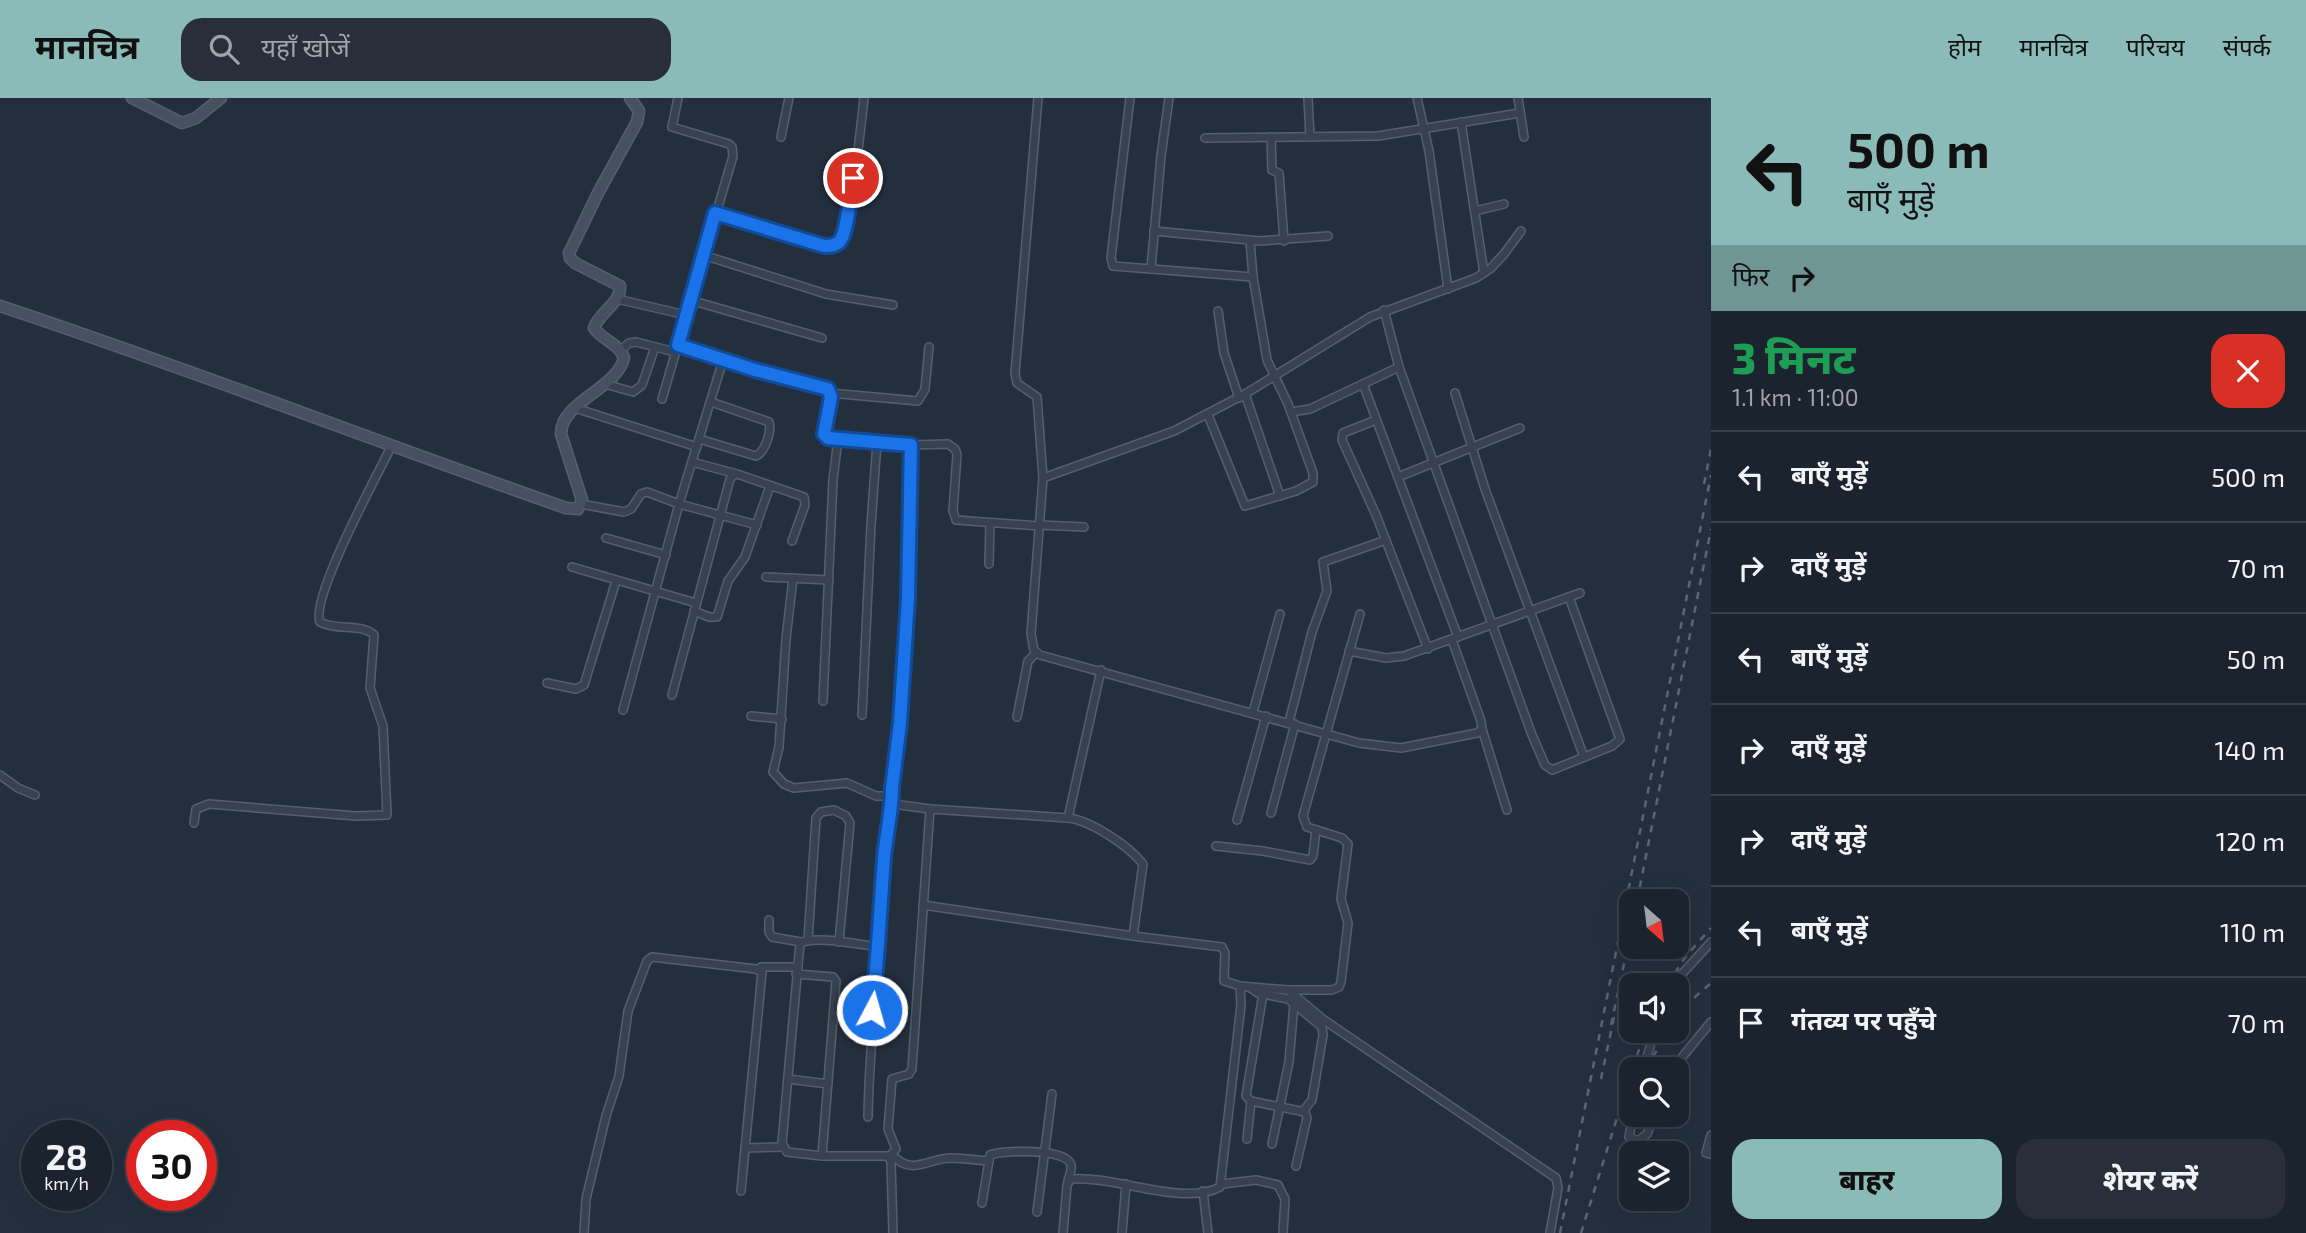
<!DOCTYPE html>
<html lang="hi">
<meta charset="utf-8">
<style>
:root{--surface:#1b232e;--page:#282f3a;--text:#f1f3f6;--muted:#a0a4aa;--line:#39404a;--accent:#8bbbb9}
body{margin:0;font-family:"Exo 2","Noto Sans Devanagari",sans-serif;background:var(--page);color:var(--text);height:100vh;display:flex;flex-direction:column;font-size:26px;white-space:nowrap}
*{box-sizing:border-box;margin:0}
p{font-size:23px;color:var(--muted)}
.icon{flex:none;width:38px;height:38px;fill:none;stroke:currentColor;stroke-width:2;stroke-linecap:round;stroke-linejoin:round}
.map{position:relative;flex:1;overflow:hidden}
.sheet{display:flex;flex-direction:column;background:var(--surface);width:595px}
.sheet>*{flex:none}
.guide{background:#8bbbb9;color:#111;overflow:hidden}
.needle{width:46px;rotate:152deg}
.tools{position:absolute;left:1619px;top:791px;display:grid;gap:14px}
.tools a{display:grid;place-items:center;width:70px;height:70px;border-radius:14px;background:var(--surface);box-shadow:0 7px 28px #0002,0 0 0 2px var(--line);font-size:35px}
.speed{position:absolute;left:21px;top:1022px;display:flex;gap:14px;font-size:35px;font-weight:700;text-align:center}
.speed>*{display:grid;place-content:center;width:91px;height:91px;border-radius:50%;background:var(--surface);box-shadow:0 7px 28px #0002,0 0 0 2px var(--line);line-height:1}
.speed small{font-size:18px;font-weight:400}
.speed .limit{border:10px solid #d22;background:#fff;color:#111}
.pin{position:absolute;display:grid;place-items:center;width:60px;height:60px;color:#fff;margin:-30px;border:4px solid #fff;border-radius:50%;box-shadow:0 2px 7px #0007}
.me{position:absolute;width:77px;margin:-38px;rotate:6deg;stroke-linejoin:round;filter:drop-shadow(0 0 5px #0008)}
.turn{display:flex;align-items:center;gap:24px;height:147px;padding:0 21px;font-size:32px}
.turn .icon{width:91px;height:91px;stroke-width:2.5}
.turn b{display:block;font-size:49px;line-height:60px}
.then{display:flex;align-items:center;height:66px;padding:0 21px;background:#0003;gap:14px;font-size:26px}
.round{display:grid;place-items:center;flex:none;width:74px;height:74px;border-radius:21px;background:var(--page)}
.summary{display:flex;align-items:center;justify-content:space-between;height:119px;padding:0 21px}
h1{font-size:42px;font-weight:800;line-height:52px;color:#1e9e55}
.primary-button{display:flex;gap:14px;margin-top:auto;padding:14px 21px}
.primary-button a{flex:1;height:80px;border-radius:21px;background:var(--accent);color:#111;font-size:28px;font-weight:800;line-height:80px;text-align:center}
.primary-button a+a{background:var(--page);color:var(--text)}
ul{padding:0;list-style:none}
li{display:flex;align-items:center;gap:21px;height:91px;padding:0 21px;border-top:2px solid var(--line)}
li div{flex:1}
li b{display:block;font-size:26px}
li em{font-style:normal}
header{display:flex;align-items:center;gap:42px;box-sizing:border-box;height:98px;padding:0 35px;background:var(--accent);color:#111}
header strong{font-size:33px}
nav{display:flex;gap:38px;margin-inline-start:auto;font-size:24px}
.search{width:490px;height:63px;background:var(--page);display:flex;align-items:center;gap:18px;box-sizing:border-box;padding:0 24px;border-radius:21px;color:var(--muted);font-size:26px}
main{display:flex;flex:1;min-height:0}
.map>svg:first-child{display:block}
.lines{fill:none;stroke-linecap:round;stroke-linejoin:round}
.street-casing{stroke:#565f6c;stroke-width:10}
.secondary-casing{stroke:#565f6c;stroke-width:13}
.street{stroke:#38414e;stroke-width:7}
.secondary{stroke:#465061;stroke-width:10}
.rail{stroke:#5a6575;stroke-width:2.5;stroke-dasharray:7 7;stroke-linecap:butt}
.route-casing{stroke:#114b97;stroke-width:18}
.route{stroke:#1a73e8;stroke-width:12}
</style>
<header>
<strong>मानचित्र</strong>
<div class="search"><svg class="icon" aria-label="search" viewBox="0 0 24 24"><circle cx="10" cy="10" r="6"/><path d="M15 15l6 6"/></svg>यहाँ खोजें</div>
<nav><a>होम</a><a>मानचित्र</a><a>परिचय</a><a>संपर्क</a></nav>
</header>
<main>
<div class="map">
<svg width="1711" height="1135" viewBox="0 0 1711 1135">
<rect width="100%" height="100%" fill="#242f3e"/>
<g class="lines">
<g class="street-casing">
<g id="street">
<polyline points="1038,0 1015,276 1017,285 1037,299 1043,380 1031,536 1034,552 1040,557 1359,645 1401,650 1477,635 1482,631 1481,623 1452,542"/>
<polyline points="1130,0 1111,160 1113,168 1253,179"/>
<polyline points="1308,0 1310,39"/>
<polyline points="1417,0 1429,53 1448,191"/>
<polyline points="1518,0 1524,39"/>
<polyline points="1461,24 1484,175"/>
<polyline points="781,39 789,0"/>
<polyline points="1271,39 1272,72 1279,75 1284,143"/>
<polyline points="1205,40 1378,38 1520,15"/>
<polyline points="1475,113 1504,106"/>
<path d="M715 115 824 148 838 146C851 127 861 28 864 0"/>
<polyline points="1154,133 1260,143 1328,138"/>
<polyline points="703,157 826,196 893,207"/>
<polyline points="1151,171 1161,58 1169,0"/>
<polyline points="617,201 686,217"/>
<polyline points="690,202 822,240"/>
<polyline points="1384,212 1399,269 1532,637 1545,667 1552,672 1612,648 1620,641 1569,499"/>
<polyline points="1218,213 1224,255 1239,300"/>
<polyline points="678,247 755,272 828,291 831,299 823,336 828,340 911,347 948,346 955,351 957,356 953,413 956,422 1039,428"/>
<polyline points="621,252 629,245 636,244 675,254"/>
<polyline points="605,286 633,294 642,287 655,249"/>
<polyline points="1363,286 1458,539"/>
<polyline points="830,295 918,303 925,291 929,249"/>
<polyline points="1455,295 1485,391 1584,659"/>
<polyline points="1245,296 1280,398"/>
<polyline points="662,301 733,58 732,49 729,46 672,29 678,0"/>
<polyline points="575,310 697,349"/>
<polyline points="1291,314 1310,311 1399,269"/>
<polyline points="1208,317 1245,408 1296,393 1313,384 1313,375 1288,306 1267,262 1253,179 1250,143"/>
<polyline points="1376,322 1343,335 1342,342 1376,417 1428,551"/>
<path d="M699 341 756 358C765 354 772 333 769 324L711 304"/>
<path d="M911 347 907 516 899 635 892 690 894 702 900 707 930 711 1068 720C1090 722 1129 748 1143 766L1133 838"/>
<polyline points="692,364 737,376 804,399 805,407 792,443"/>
<polyline points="1398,379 1520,330"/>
<polyline points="1043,380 1174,333 1245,296 1370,219 1476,180 1491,170 1504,156 1521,133"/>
<polyline points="581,406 624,414 631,411 641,396 647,394 679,406 757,427"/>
<polyline points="1040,427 1084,429"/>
<polyline points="606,440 666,457"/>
<polyline points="989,466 990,426"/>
<polyline points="572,469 696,505"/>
<polyline points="766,479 829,482"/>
<polyline points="793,480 786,541 779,649 773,674 784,686 794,690 847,685 876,698 892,698"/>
<polyline points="694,513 709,519 717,519 728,483 745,459 770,388"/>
<polyline points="1349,553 1386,560 1404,558 1580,495"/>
<polyline points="547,585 576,591 584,587 616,483"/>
<polyline points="672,597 730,381 734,377"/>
<polyline points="823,603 833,382 838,341"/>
<polyline points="623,612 679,406 723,262"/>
<polyline points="1253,614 1280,516"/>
<polyline points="862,617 871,427 877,344"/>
<polyline points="751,618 782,621"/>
<polyline points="1017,619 1028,563 1036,555"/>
<polyline points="1289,624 1312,534 1327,493 1323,464 1386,442"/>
<polyline points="1482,631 1507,712"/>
<polyline points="0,677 18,690 35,697"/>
<polyline points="1271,715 1295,626"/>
<polyline points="1068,720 1101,572"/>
<polyline points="1237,722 1266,618"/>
<path d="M194 725 196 711 209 706 356 718 387 717 383 628 370 590 374 537C362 525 336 533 320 524 310 500 377 378 391 349"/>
<polyline points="1216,748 1263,753 1310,762 1313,758 1316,732"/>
<polyline points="923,807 1133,838 1222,849 1225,855 1224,883 1240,888 1288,892 1324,922 1556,1080 1558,1090 1550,1135"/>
<polyline points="769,822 769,834 772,839 801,844"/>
<polyline points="808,842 816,720 821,714 834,712 846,718 850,725 839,844"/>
<path d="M879 849C860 847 816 837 800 845L782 1045 787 1054 822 1058H888L891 1064 893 1135"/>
<polyline points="761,869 797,869"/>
<polyline points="796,876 833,879 836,883 822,1058"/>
<polyline points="1676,887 1681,877 1711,844"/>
<polyline points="1249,889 1258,895 1288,901 1322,929 1323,937 1312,1002 1304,1012"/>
<polyline points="1288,892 1332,892 1339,889 1341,884 1348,825 1341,801 1348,746 1342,740 1307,729 1303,718 1360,516"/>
<polyline points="1263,896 1246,998 1251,1003 1305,1014 1307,1020 1296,1068"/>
<polyline points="1643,971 1655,933"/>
<polyline points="1676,972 1683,958 1711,924"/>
<polyline points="788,981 828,986"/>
<polyline points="1633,1017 1629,1039 1638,1043 1647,1036 1655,1017"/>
<path d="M868 1019C869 963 874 908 879 852 883 802 884 752 894 702"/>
<polyline points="1711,1037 1706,1055 1711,1056"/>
<polyline points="1247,1041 1251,1003"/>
<polyline points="1272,1046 1289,964 1294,906"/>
<polyline points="745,1050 783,1049"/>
<path d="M892 1057C912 1078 927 1061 950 1060 962 1060 976 1062 989 1063"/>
<polyline points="889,1059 896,1051 888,1031 892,981 909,976 912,971 930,711"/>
<polyline points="1222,1086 1256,1082 1278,1087 1285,1101 1283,1135"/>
<polyline points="1203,1093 1208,1135"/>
<path d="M982 1105 990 1057C1003 1052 1067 1050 1071 1067 1072 1071 1069 1079 1068 1083"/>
<polyline points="1037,1114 1052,996"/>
<polyline points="584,1135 586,1101 606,1018 619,978 628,913 647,863 652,859 756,871 762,874 741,1093"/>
<path d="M1063 1135 1067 1087 1071 1081C1115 1077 1182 1109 1220 1089L1241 907 1240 888"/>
<polyline points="1122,1135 1126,1086"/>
</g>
</g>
<g class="secondary-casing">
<g id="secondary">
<polyline points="132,0 182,25 196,20 221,0"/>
<path d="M0 208C190 271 377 344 566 410L578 411 582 402 561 336C561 303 616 292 624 260 620 246 602 242 594 230 599 214 621 206 620 188L575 165 570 160 569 155 598 95 637 24 639 13 630 0"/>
</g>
</g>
<use href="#street" class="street"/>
<use href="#secondary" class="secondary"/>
<g class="rail">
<polyline points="1704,386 1711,351"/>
<polyline points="1637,803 1711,431"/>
<polyline points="1667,887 1686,858 1711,830"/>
<polyline points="1676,921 1696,898 1711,885"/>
<polyline points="1611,927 1631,833"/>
<polyline points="1632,971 1646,933"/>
<polyline points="1646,971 1668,933"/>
<polyline points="1601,981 1614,919"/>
<polyline points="1560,1135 1711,377"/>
<polyline points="1581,1135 1631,975"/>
</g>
</g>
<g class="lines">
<g class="route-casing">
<path id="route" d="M853 80C850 95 848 132 840 143 836 148 830 148 824 148L715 115 678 247 755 272 828 291 831 299 824 336 828 340 911 347 908 500 900 625 892 690C892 714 886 736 884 760 880 811 878 862 872 912"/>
</g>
<use href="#route" class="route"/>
</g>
</svg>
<div class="tools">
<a><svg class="needle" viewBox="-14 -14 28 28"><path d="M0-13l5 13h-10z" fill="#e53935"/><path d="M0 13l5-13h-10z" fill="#a0a4aa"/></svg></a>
<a><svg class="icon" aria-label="sound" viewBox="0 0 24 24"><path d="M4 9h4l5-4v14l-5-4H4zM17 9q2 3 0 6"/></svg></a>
<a><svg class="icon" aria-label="search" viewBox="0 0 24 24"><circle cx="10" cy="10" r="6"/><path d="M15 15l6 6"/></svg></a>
<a><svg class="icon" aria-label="layers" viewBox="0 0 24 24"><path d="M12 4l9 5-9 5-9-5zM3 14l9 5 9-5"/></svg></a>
</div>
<div class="speed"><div>28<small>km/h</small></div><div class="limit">30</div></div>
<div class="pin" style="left:853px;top:80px;background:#d93025"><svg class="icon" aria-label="arrive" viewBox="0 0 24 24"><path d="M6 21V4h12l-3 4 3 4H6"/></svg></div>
<svg class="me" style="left:872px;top:912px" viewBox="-20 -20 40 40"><circle r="17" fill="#1a73e8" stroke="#fff" stroke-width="3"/><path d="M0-11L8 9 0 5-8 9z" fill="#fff"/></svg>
</div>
<section class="sheet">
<div class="guide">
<div class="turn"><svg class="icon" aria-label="left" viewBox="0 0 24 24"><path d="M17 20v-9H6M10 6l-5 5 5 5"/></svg><div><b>500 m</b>बाएँ मुड़ें</div></div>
<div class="then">फिर<svg class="icon" aria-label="right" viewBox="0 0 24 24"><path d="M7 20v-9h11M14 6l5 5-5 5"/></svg></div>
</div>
<div class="summary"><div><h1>3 मिनट</h1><p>1.1 km · 11:00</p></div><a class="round" style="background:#d93025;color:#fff"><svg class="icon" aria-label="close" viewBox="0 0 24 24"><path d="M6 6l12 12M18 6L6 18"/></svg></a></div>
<ul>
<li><svg class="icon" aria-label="left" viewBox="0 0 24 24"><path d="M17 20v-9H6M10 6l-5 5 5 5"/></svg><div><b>बाएँ मुड़ें</b></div><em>500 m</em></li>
<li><svg class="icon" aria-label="right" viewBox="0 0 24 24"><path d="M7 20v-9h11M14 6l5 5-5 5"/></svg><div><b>दाएँ मुड़ें</b></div><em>70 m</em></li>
<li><svg class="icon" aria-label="left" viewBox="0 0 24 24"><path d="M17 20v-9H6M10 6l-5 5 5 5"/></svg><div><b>बाएँ मुड़ें</b></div><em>50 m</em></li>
<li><svg class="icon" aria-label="right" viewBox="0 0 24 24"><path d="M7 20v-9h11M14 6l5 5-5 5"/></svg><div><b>दाएँ मुड़ें</b></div><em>140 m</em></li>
<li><svg class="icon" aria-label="right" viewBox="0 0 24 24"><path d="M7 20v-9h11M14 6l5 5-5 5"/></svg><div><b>दाएँ मुड़ें</b></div><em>120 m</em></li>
<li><svg class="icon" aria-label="left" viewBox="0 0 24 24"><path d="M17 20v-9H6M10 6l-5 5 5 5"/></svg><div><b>बाएँ मुड़ें</b></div><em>110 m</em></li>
<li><svg class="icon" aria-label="arrive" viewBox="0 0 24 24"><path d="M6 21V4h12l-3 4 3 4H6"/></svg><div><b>गंतव्य पर पहुँचे</b></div><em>70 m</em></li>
</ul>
<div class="primary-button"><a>बाहर</a><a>शेयर करें</a></div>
</section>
</main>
